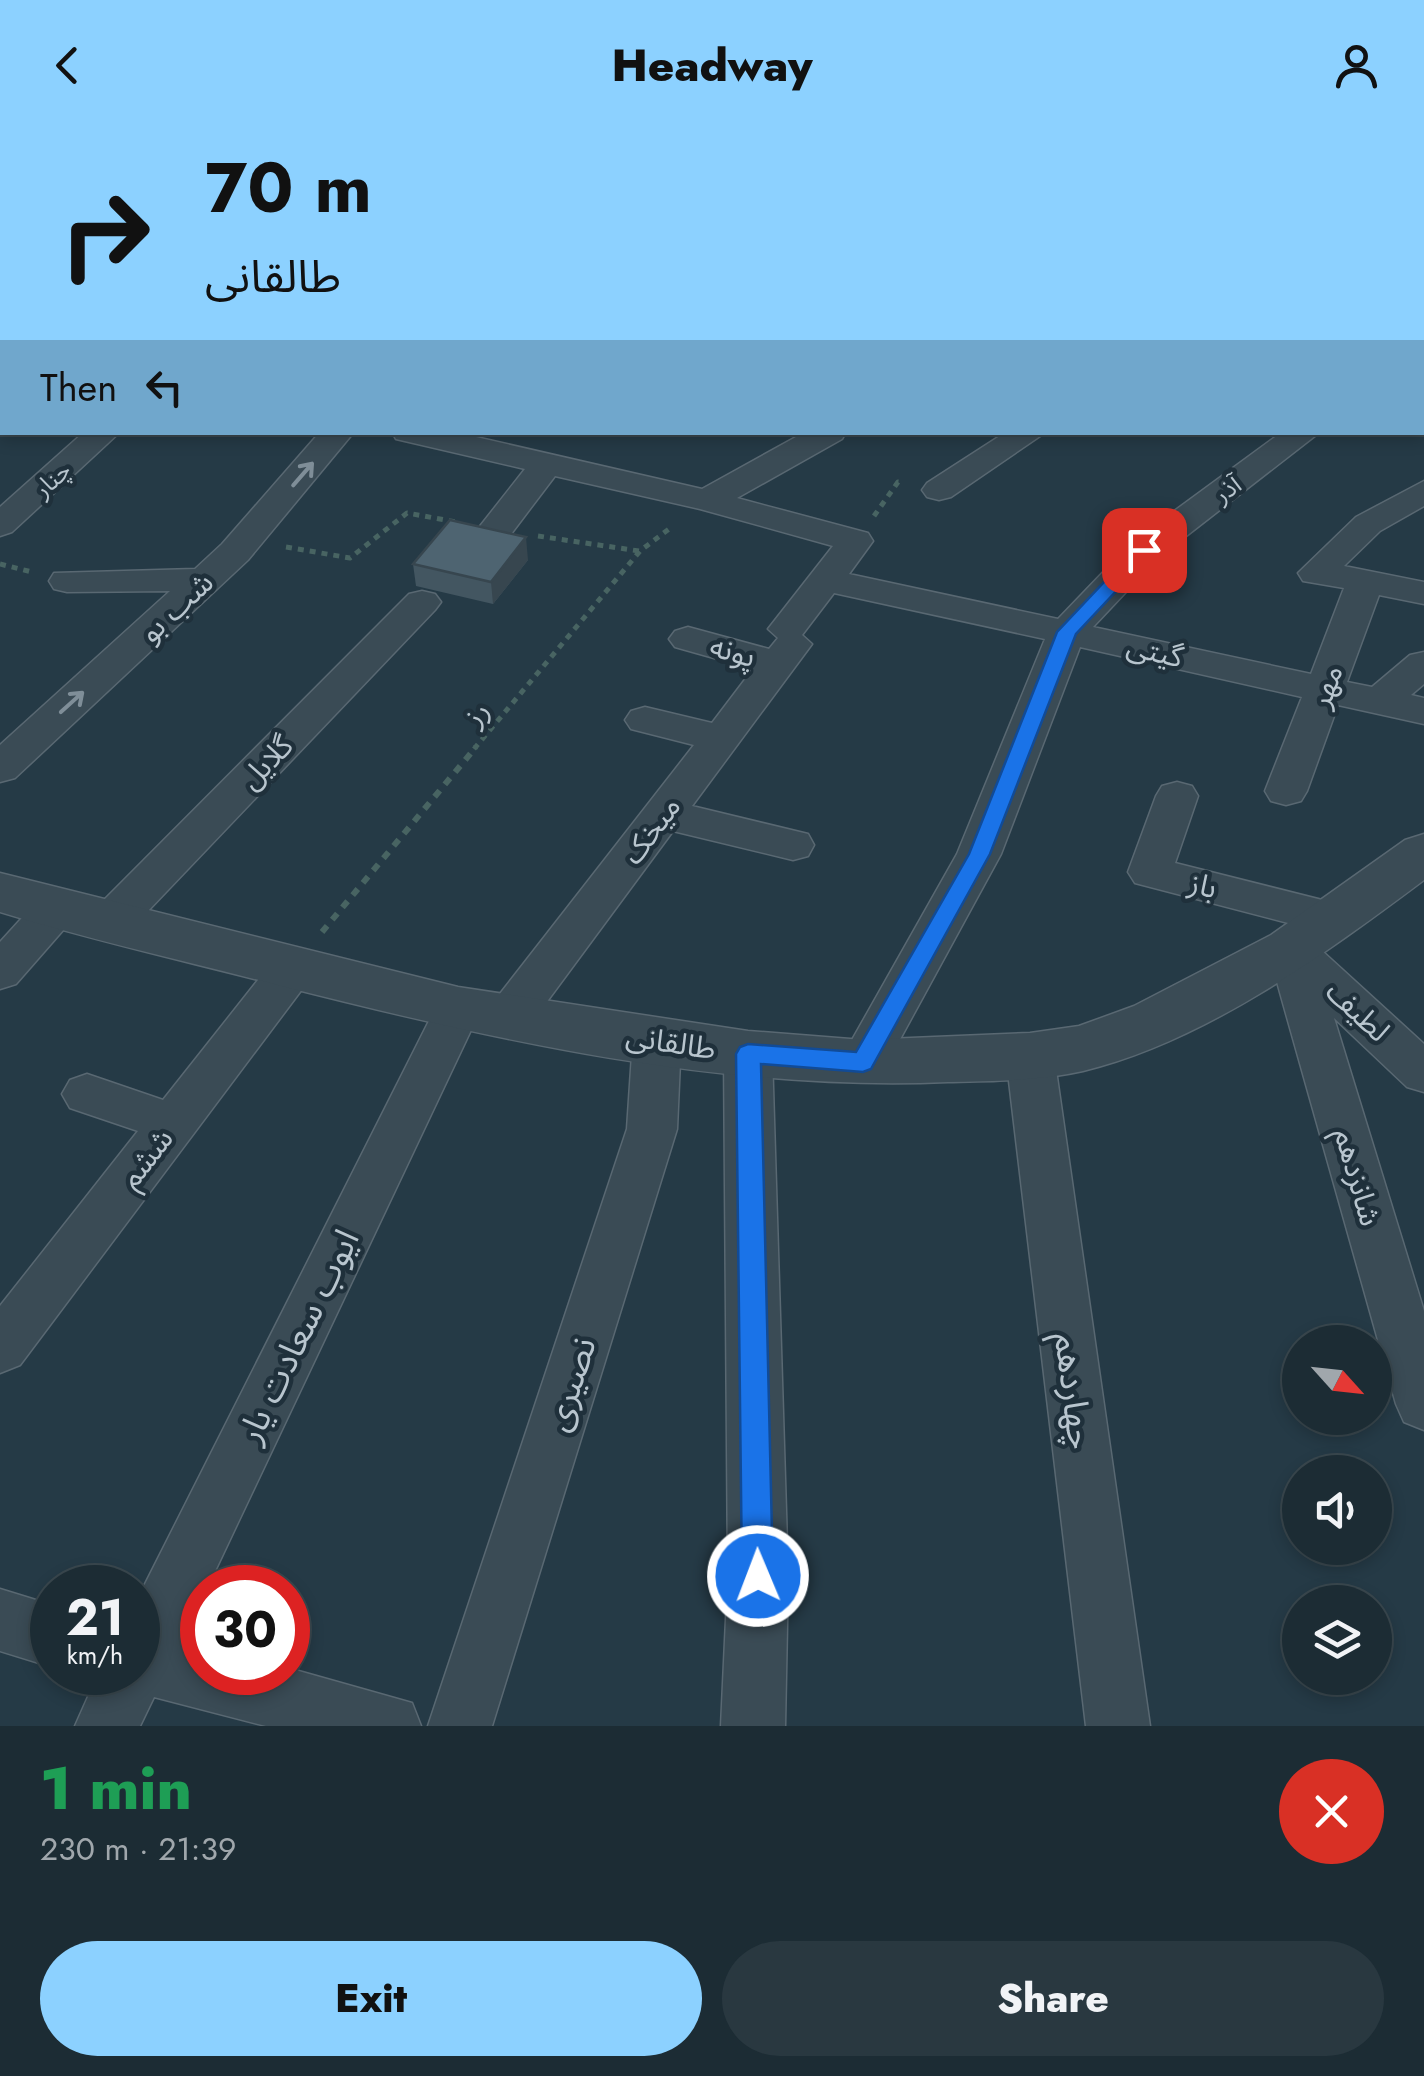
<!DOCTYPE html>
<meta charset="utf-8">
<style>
:root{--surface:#1c2c34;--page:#293840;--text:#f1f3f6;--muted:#a0a7ac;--line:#3a484f;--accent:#8cd1ff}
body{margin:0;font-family:Jost,"Noto Sans Arabic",sans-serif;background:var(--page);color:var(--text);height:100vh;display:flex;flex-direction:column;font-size:38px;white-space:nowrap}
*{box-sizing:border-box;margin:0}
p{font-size:32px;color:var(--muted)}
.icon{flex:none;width:55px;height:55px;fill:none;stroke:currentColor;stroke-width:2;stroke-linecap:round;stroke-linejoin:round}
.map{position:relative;height:1596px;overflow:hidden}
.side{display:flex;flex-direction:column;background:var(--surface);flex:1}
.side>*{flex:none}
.top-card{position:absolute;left:0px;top:0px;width:1425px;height:305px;box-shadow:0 5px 15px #0003,0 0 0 2px var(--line);background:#8cd1ff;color:#111;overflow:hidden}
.needle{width:65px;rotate:117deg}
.controls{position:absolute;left:1282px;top:1195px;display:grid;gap:20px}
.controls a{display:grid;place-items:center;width:110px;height:110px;border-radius:50%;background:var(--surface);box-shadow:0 5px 15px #0003,0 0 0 2px var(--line);font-size:50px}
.speed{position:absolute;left:30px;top:1435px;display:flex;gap:20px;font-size:50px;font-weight:700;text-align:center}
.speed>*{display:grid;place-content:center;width:130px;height:130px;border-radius:50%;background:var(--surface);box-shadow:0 5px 15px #0003,0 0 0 2px var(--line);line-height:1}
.speed small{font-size:25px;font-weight:400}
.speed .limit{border:15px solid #d22;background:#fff;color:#111}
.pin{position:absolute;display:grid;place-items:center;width:85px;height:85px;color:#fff;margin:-42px;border-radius:20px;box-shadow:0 5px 15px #0006}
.me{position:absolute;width:110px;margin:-55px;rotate:359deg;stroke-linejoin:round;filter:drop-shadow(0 0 8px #0008)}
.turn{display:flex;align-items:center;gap:35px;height:210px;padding:0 40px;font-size:45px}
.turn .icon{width:130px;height:130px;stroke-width:2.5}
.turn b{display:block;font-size:70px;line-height:85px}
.then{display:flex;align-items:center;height:95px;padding:0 40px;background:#0003;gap:20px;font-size:38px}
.round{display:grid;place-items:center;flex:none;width:105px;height:105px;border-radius:52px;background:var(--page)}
.summary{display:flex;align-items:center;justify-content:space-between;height:170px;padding:0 40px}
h1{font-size:60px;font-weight:800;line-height:75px;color:#1e9e55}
.button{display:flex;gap:20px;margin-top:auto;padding:20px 40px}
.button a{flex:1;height:115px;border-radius:60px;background:var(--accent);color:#111;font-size:40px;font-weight:800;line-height:115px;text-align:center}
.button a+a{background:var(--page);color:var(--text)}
header{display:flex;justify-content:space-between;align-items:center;height:130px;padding:0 40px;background:var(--accent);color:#111;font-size:45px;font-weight:800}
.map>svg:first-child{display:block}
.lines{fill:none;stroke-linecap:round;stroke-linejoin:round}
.minor-casing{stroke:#596872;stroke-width:3}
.tertiary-casing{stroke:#596872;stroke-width:3}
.path-far1{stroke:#486462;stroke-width:5;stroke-dasharray:6 6;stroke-linecap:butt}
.path{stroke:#486462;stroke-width:6;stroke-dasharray:8 8;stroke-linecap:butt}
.minor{fill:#3a4b55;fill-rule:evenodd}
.tertiary{fill:#3a4b55;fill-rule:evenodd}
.wall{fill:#435661}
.shaded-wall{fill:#37464f}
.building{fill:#4e6471;stroke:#37464f;stroke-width:2.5}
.oneway{stroke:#7f8e98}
.route{fill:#1a73e8;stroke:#114b97;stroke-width:2.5}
.labels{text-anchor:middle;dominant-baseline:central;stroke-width:9;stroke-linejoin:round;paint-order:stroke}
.far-street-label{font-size:25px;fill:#b8c5ce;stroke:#1f303b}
.street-label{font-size:30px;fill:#b8c5ce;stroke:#1f303b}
.near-street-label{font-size:35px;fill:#b8c5ce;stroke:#1f303b}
</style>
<header><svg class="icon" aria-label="back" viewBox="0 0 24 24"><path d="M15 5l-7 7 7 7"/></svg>Headway<svg class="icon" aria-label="person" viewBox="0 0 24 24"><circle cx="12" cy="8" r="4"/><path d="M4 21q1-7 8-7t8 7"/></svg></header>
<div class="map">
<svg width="1424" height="1596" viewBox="0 0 1424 1596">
<rect width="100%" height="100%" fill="#253a46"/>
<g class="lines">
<g class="minor-casing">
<g id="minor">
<polygon points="0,32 2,32 1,49 0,49"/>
<polygon points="1424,35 1424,52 1422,52 1422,35"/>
<polygon points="0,102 2,103 2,121 0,120"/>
<polygon points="1422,119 1424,120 1424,138 1422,137"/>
<polygon points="1422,201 1424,201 1422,221"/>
<rect x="0" y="209" width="2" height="19"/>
<polygon points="84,302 120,302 12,402 0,406 0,377"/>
<polygon points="320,302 354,302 248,430 15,648 0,652 0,615 170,461 67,462 54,459 49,451 54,443 195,439 222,414"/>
<polygon points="392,302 454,302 702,359 805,302 846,302 842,309 737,368 868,403 873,411 849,444 1058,489 1132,412 1282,302 1320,302 1158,428 1093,497 1311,544 1344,458 1303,451 1298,443 1356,387 1424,351 1424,376 1380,401 1344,436 1424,452 1424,474 1379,465 1347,552 1372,557 1410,525 1424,522 1424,554 1411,565 1424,568 1424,594 1338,575 1307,661 1301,671 1286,675 1271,671 1265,661 1302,567 1080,517 1001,724 880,946 863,952 846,946 839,933 957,724 1045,509 834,463 802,505 812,514 692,676 808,704 814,715 808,726 793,730 673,701 526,900 509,905 492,900 485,887 492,874 694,615 631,599 625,590 631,581 645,577 712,593 753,539 675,517 669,509 675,501 688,497 769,519 778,508 768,499 833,416 700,379 555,346 508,408 495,411 482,408 477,400 525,339 396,309"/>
<polygon points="1006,302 1046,302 951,367 939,370 927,367 922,360 927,353"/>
<polygon points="422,461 435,464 441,472 435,480 126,804 110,808 94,804 88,792 94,780 409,464"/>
<polygon points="1177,652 1192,656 1198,666 1175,733 1350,777 1356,789 1350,801 1334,805 1135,753 1128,742 1156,666 1162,656"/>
<polygon points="56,763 72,768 78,779 72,790 16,854 0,859 0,812 40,768"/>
<polygon points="1291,803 1309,809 1424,914 1424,962 1407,957 1334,888 1424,1181 1424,1300 1404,1292 1396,1274 1268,820 1275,808"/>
<polygon points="293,821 309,826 316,838 309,850 20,1235 0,1243 0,1176 138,1001 70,978 62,964 70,950 87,944 163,970 277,826"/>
<polygon points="458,861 475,866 481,879 207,1458 202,1458 202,1466 181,1511 202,1516 202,1542 288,1542 288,1538 412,1573 421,1596 266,1596 154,1567 140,1596 75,1596 99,1542 138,1542 138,1468 435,879 441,866"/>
<polygon points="657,891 674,896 681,909 677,999 492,1596 428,1596 627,999 633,909 640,896"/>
<polygon points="748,905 765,911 772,924 788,1446 785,1596 721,1596 728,1446 724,924 731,911"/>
<polygon points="1030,907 1047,913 1054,926 1150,1596 1086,1596 1006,926 1013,913"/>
<polygon points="0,1459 52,1475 52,1537 0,1521"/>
</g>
</g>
<g class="tertiary-casing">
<path id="tertiary" d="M1424 704V750C1325 824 1206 911 1083 941 1039 951 993 951 948 952 725 962 493 910 278 855 185 831 91 810 0 782V743L458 857 748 901 863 910 1030 903 1079 896 1134 876 1271 805 1405 710Z"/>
</g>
<g class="path-far1">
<polyline points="874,386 898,352 904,353"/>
<polyline points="538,406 639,421"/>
<polyline points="286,417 350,428 407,383 456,392"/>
<polyline points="0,434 32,442"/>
<polyline points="474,619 640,421 673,396"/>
</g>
<polyline class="path" points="322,802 476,617"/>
<use href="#minor" class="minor"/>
<use href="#tertiary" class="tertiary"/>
</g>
<polygon class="wall" points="528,430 493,474 416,456 413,434"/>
<polygon class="shaded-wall" points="526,407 528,430 493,474 491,452"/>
<polygon class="building" points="450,390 526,407 491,452 413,434"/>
<defs><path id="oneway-shaft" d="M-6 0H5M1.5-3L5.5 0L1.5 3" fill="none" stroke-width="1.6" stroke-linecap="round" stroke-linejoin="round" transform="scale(2.5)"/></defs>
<g class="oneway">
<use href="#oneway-shaft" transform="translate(303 344) rotate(-49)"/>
<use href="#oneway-shaft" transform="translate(72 572) rotate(-42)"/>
</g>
<polygon class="route" points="1144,414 1154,420 1151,424 1076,504 990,724 871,939 863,942 761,934 773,1446 769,1457 758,1461 747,1457 742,1446 736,924 740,917 748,914 856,922 969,724 1057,502 1138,416"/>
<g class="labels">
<g class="far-street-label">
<text transform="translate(52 349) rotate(-42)">چنار</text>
<text transform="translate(1227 359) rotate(-36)">آذر</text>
</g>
<g class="street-label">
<text transform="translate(176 477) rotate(-43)">شب بو</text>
<text transform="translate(733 521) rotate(16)">پونه</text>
<text transform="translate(1155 521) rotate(13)">گیتی</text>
<text transform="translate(1326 556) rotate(-69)">مهر</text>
<text transform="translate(476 583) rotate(-50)">رز</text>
<text transform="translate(266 632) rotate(-46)">گلایل</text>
<text transform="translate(651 700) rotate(-53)">میخک</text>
<text transform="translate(1203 755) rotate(14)">باز</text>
<text transform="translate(1358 881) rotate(43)">لطیف</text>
<text transform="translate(671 912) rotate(9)">طالقانی</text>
<text transform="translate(146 1028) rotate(-52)">ششم</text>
<text transform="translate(1358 1047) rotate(74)">شانزدهم</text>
</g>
<g class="near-street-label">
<text transform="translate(298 1206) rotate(-64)">ایوب سعادت یار</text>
<text transform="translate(570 1254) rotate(-72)">نصیری</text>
<text transform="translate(1074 1261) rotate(83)">چهاردهم</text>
</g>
</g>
</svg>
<div class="controls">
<a><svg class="needle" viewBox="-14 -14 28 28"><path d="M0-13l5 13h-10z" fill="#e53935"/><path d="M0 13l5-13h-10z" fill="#a0a7ac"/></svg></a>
<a><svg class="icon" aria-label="sound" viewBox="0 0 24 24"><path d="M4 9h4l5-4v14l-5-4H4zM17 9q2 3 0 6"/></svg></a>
<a><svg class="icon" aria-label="layers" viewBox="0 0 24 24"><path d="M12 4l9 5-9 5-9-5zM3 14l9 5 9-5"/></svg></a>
</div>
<div class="speed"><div>21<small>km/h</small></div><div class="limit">30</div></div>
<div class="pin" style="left:1144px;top:420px;background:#d93025"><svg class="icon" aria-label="arrive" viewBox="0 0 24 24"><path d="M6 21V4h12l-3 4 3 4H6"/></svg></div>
<svg class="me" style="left:758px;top:1446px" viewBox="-20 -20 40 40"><circle r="17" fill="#1a73e8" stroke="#fff" stroke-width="3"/><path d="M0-11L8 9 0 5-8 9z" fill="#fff"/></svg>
<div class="top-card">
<div class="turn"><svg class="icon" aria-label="right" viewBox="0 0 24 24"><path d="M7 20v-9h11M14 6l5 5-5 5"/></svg><div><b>70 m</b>طالقانی</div></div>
<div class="then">Then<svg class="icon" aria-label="left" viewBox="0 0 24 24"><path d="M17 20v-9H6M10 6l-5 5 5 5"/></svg></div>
</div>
</div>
<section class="side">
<div class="summary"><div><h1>1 min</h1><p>230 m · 21:39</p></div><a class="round" style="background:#d93025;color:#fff"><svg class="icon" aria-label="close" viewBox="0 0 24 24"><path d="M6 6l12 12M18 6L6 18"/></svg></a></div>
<div class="button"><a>Exit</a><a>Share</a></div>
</section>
